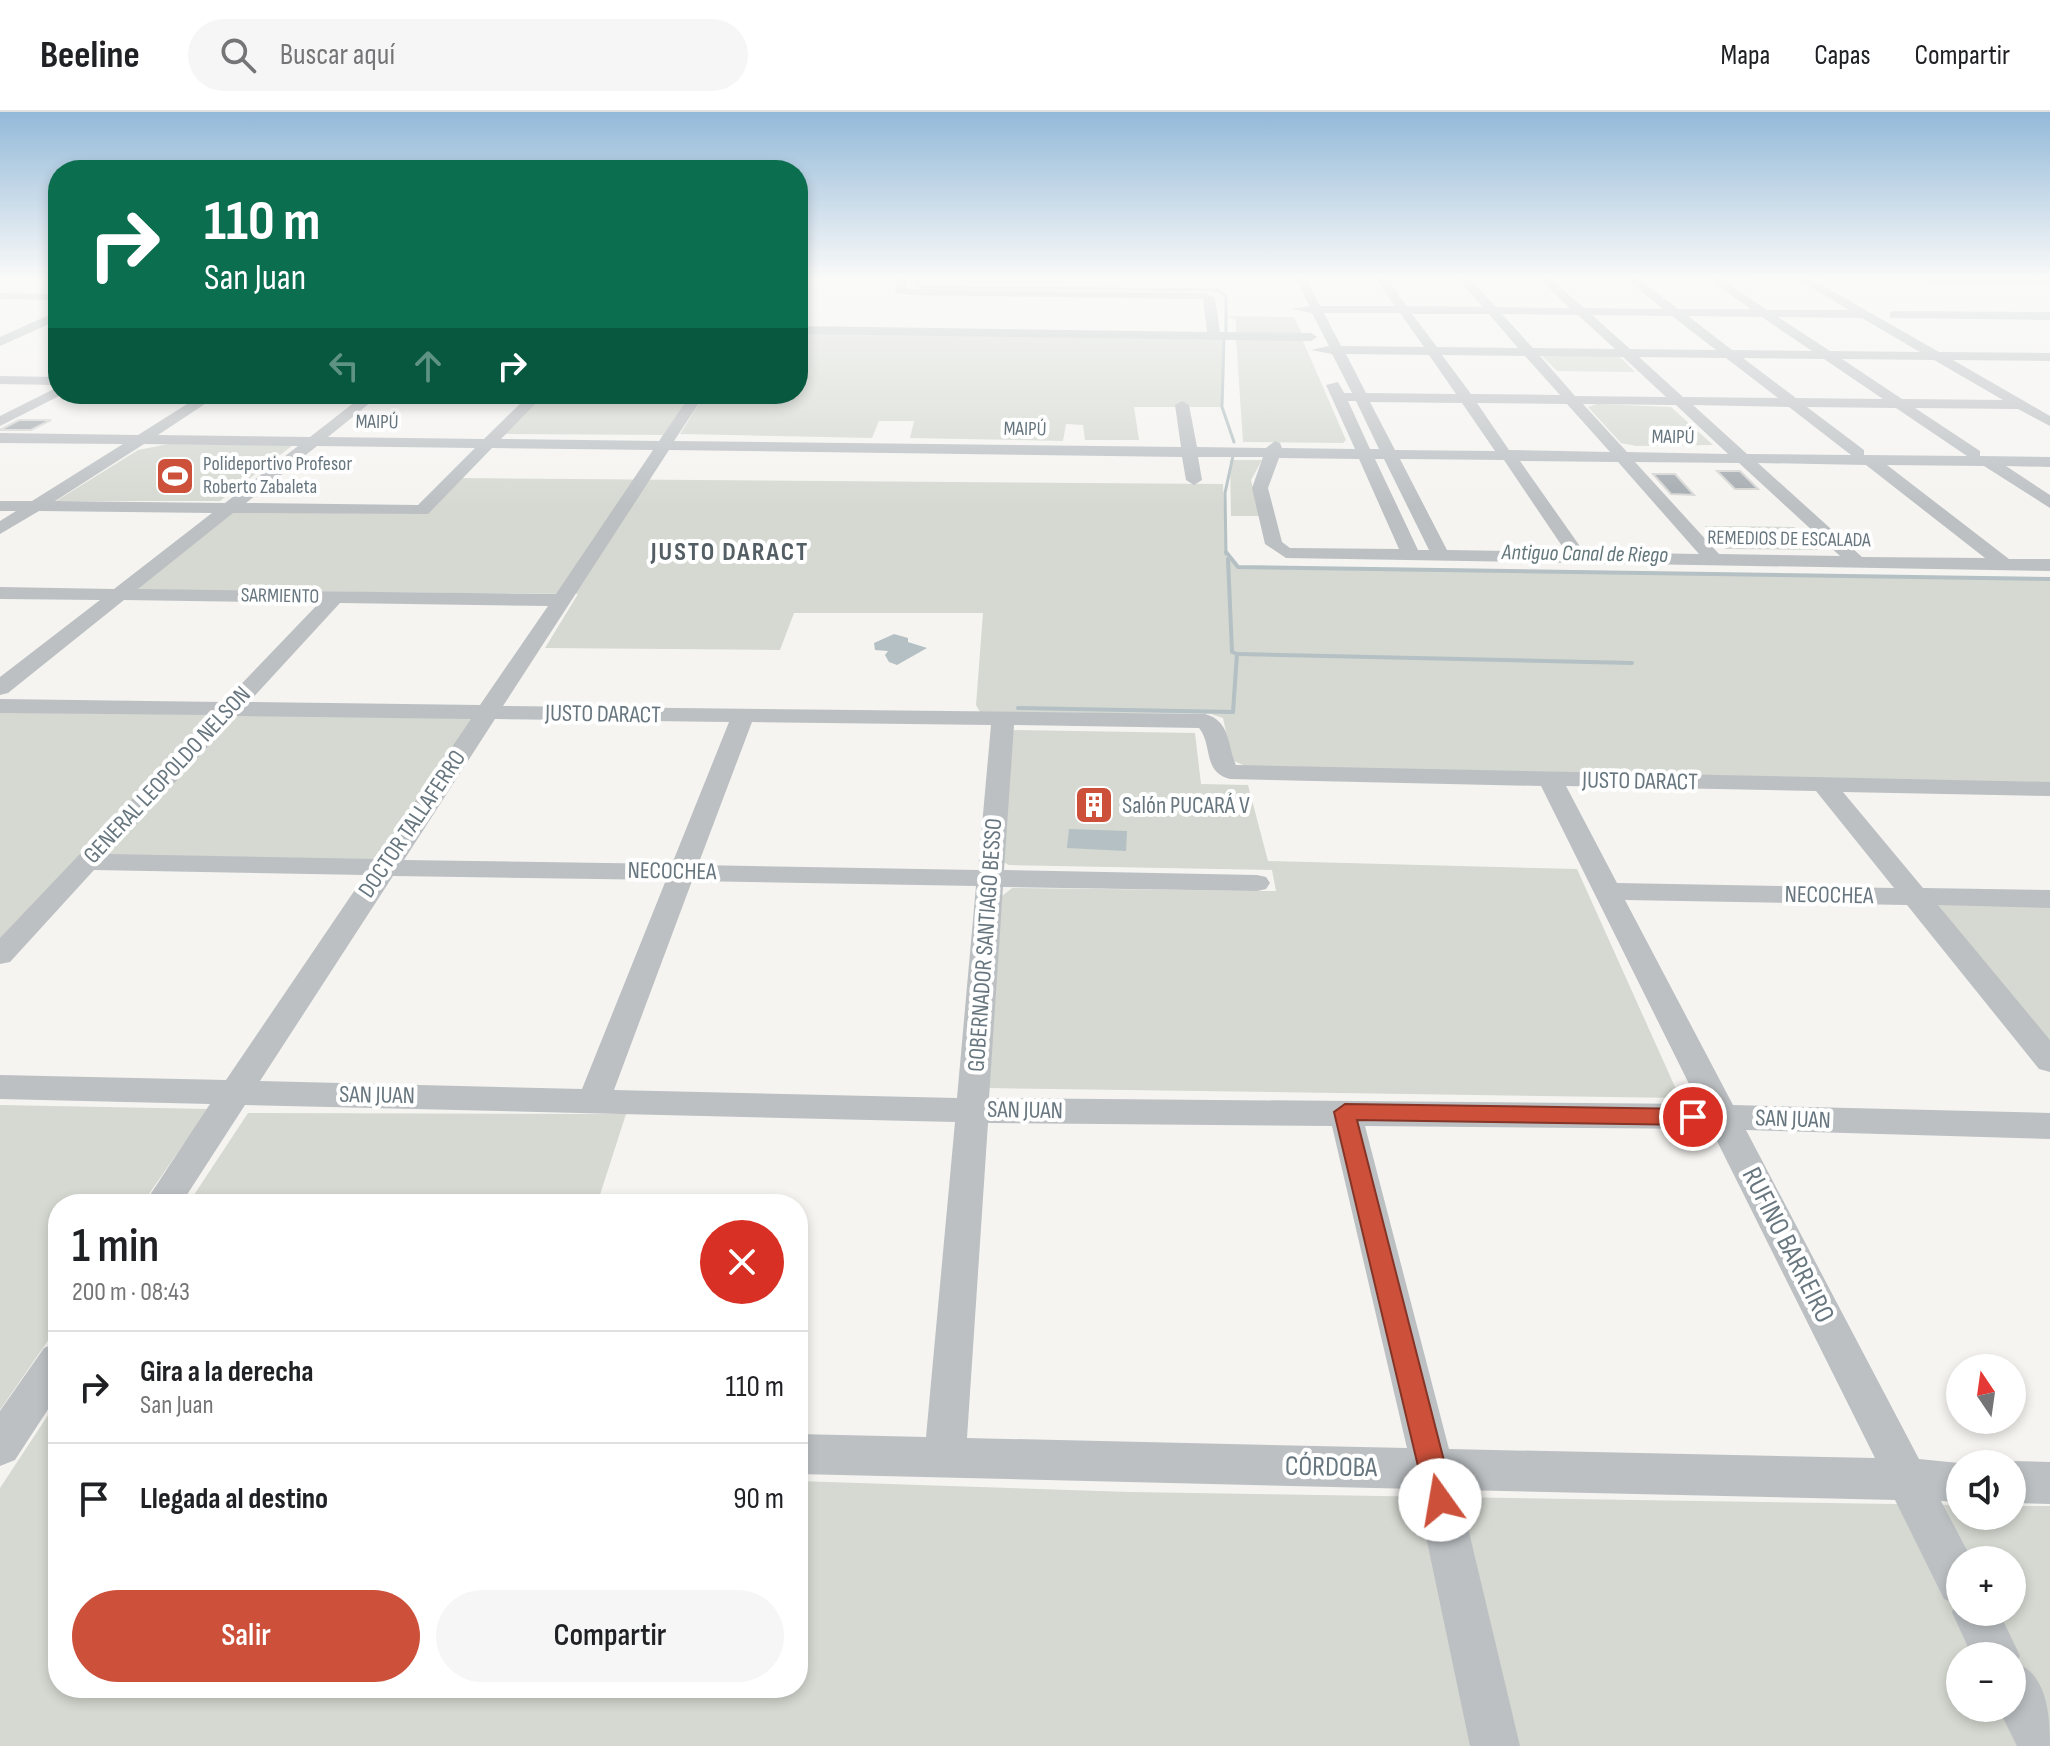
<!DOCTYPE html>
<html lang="es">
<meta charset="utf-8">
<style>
:root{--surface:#fff;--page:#f6f6f6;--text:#202124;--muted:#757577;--line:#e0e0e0;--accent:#cc503a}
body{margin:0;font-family:"Sofia Sans Condensed",sans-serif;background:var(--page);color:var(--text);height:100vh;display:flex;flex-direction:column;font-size:30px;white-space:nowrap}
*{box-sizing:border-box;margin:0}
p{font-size:26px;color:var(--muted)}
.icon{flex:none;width:44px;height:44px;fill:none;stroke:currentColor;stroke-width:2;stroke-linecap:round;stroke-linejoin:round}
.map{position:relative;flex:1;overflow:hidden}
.panel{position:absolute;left:48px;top:1082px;width:760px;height:504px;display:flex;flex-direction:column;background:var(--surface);border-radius:32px;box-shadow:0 4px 12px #0003}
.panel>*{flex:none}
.top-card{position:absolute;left:48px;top:48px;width:760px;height:244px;border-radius:32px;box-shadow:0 4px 12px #0003;background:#0b6e4f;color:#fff;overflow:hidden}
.needle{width:52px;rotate:347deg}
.buttons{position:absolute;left:1946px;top:1242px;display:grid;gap:16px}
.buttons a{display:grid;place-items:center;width:80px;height:80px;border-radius:50%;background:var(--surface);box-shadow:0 4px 12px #0003;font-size:40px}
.pin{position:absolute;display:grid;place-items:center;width:68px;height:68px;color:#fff;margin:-34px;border:4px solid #fff;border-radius:50%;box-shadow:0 2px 8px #0007}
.me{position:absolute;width:88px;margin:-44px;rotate:347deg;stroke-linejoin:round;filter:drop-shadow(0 0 6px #0008)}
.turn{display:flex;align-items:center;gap:28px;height:168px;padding:0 24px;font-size:36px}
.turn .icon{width:104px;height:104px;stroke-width:2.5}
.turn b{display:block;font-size:56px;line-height:68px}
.lanes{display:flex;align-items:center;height:76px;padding:0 24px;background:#0003;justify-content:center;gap:40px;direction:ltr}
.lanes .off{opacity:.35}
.round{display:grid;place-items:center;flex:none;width:84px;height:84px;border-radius:42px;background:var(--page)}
.head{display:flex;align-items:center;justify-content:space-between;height:136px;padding:0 24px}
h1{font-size:48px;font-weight:600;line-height:60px}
.button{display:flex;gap:16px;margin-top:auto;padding:16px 24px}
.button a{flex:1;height:92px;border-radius:48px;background:var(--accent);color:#fff;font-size:32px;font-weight:600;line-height:92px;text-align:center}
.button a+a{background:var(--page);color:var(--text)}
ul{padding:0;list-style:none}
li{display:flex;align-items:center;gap:24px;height:112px;padding:0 24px;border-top:2px solid var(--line)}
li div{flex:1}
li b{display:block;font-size:30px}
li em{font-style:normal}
header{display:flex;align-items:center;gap:48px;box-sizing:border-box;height:112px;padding:0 40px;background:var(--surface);border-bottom:2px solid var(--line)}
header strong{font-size:38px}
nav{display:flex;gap:44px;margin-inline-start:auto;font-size:28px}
.search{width:560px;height:72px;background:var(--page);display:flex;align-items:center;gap:20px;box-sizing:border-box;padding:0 28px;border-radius:44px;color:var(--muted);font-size:30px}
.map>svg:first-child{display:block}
.green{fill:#d5d9d1;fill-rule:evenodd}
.water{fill:#b4c0c3}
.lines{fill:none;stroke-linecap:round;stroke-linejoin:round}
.stream-far1{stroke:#b4c0c3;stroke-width:3}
.stream{stroke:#b4c0c3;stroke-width:4}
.building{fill:#a4abb0;stroke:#d6d6d4;stroke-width:2}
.minor{fill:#bcc0c3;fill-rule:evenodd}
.route{fill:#cc503a;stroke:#853426;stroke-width:2}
.labels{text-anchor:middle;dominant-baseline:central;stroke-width:8;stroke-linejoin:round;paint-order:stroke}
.far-street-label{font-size:20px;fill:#67767f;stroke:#fff}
.far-poi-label{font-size:20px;fill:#67767f;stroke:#fff;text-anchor:start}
.far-water-label{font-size:22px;font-style:italic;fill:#63777b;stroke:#fff}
.street-label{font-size:24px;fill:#67767f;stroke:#fff}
.poi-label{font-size:24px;fill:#67767f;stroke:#fff;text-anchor:start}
.far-district-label{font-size:26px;font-weight:bold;letter-spacing:2px;fill:#545f65;stroke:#fff}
.near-street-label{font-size:28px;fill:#67767f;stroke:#fff}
</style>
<header>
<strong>Beeline</strong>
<div class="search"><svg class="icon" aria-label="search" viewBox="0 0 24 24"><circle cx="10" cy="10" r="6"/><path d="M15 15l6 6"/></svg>Buscar aquí</div>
<nav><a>Mapa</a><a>Capas</a><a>Compartir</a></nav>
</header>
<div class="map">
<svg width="2050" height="1634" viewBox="0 0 2050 1634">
<rect width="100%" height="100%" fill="#f5f4f1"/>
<g class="green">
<polygon points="1226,204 1294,205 1302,222 1236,221 1236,208"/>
<polygon points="798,220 1224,226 1222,295 1134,295 1139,328 1085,328 1083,313 1066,312 1063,329 910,326 914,309 879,309 872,326 680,322 705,282 798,282"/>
<polygon points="1236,226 1302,227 1346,328 1343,331 1243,330"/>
<polygon points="1542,244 1619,244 1635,260 1557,259"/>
<polygon points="541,282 692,282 665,323 504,322"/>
<polygon points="1597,292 1671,295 1713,333 1636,334 1621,331 1588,295"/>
<polygon points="168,332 293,333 220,389 56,389 138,338"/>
<polygon points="1230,348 1262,348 1251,368 1259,404 1231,404"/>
<polygon points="456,366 1223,372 1226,444 1238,455 2050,467 2050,672 1245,654 1232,648 1223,606 1211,602 980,600 976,593 983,501 794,501 780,538 545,536 578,482 134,478 234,399 422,398"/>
<polygon points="1705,414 1794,415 1818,438 1726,437"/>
<polygon points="0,594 486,601 384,755 87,750 0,843"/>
<polygon points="1016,618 1195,621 1201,672 1248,673 1268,749 1577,757 1680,986 987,976 1002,784 1012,776 1276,779 1272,758 1009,753 999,748 1011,619"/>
<polygon points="1936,791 2050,792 2050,930"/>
<polygon points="0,993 208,997 142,1092 58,1092 58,1214 0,1298"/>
<polygon points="248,1001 626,1002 597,1092 188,1092"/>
<path d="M58 1288V1576H798V1369L1130 1380 1960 1393V1404H2012V1394H2050V1634H0V1376ZM1960 1448H2012V1500H1960ZM1960 1544H2012V1596H1960Z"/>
</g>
<g class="water">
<polygon points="894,522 908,526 908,530 927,536 897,553 889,550 885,543 888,539 875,538 874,531"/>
<polygon points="1069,717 1127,719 1126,739 1067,736"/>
</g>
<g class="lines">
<g class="stream-far1">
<polyline points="918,167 918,173 923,175 1217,178 1226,184 1226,221"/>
<polyline points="1224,226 1222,295 1234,330"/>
<polyline points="1226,442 1225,381 1233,344"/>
</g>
<g class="stream">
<polyline points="1226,440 1238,455 2050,467"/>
<polyline points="1237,542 1632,551"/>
<polyline points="1018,596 1233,600 1237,542 1232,540 1228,447"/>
</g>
</g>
<g class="building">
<polygon points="19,308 51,308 31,318 0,318"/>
<polygon points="1717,359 1740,359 1758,377 1735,377"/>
<polygon points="1653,362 1675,362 1694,383 1671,382"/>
<polygon points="1082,678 1108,679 1106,710 1079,709"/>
</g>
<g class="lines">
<g class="minor">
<polygon points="892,167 906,167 906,176 913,177 1205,181 1215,186 1220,220 1311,221 1317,225 1311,229 798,222 798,214 1207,220 1203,187 913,183 895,181 896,170"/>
<path d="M1296 167H1306L1320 194H1395L1376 167H1387L1407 194 1483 195 1458 167H1470L1496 195 1570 196 1539 167H1551L1584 196 1663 197 1626 167H1639L1678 197H1751L1708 167H1721L1767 198H1849L1802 170H1753L1747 167H1811L1939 240 2050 241V249L1953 248 2050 304V314L2018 297 1915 296 1980 339V344L2050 345V355L2006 354 2050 383V396L1984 354 1887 353 2009 447H2050V459L1286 446 1265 432 1252 376 1263 345H1198L1202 368 1194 373 1186 368 1182 345 669 338 503 594 1205 602C1231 609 1227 633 1236 653L2050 670V684L1843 680 1923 776 2050 778V796L1938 793 2050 928V960L2039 957 1907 793 1625 788 1733 993 2050 1001V1027L1746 1018 1919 1347 1969 1352H1960V1390L1941 1389 1972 1448H1960V1500H1999L2020 1544 2017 1551C2048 1564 2050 1605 2050 1634H2017L1998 1596H2012V1544H1972L1952 1500 1956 1492 1944 1487 1895 1388 1459 1378 1520 1634H1470L1416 1377 798 1362V1322L926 1325 955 1010 245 993 181 1092H144L210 992 0 987V963L226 968 365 763 94 758 10 850 0 852V826L212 603 0 601V587L224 590 319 491 124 488 8 581 0 583V565L100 488 0 487V475L114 477 212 401 39 399 0 422V409L16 399H0V389H32L123 332 0 331V321L138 323 203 282H220L158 323 310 325 365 282H381L328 325 484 327 530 282H545L501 327 659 329 691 282H705L674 329 1181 335 1175 293 1182 289 1189 293 1197 335 1266 336 1275 329 1280 331 1282 336 1355 337 1326 273 1338 270 1344 281H1352L1332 242 1311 238 1329 234 1312 201 1292 197 1309 194ZM1324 201H1400L1424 235 1341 234ZM1412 202H1489L1518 236 1437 235ZM1502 202 1578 203 1615 237 1533 236ZM1592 203 1672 204 1716 238 1630 237ZM1688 204 1762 205 1812 239 1732 238ZM1778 205 1862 206 1920 240 1830 239ZM1346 242 1429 243 1456 282 1366 281ZM1442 243 1525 244 1560 283 1471 282ZM1540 244 1623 245 1666 285 1575 284ZM1639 245 1726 246 1778 286 1683 285ZM1743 246 1824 247 1883 287 1796 286ZM1842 247 1934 248 2003 288 1902 287ZM1348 289H1356L1379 337H1370ZM1370 290 1462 291 1495 339 1395 338ZM1477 291 1567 292 1610 340 1509 338ZM1583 292 1676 293 1728 342 1627 340ZM1693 293 1789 295 1851 343 1747 342ZM1807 295 1896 296 1967 344 1864 343V338ZM144 332 298 334 225 391 55 389ZM317 334 475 336 418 393 246 391ZM492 336 653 338 556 482 138 477 233 401 428 402ZM1279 346 1359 347 1399 437 1290 436 1282 430 1268 376ZM1375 347H1384L1429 438H1418ZM1400 347 1504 348 1566 440 1447 438ZM1520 349 1618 350 1699 442 1584 440ZM1635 350 1739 351 1840 444 1719 442ZM1758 351 1866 353 1985 446 1862 445ZM340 491 548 494 480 593 249 590ZM236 604 471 607 376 747 109 742ZM495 607 729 610 672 752 404 748ZM752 610 991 613 978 758 698 753ZM1014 613 1199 616C1213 633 1202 660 1230 667L1541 674 1699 992 989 986 1003 775 1257 779 1266 777 1270 771 1266 765 1257 763 1004 758ZM1566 674 1816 679 1894 776 1617 771ZM393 764 666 768 582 977 260 969ZM692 769 976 774 957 986 614 978ZM988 1011 1332 1014 1407 1336 967 1326ZM1365 1014 1711 1017 1875 1346 1449 1337Z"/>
<polygon points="1826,167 2050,167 2050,172 1832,170"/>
<polygon points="0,181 58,182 58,188 0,187"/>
<polygon points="58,199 58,208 0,234 0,225"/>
<polygon points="1894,199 2050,200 2050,208 1890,206 1890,200"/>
<polygon points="0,264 58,265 58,273 0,272"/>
<polygon points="58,275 58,282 63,282 0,314 0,304"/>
<polygon points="58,1230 58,1282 15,1348 0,1354 0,1299 44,1236"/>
<polygon points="2012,1349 2050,1350 2050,1392 2012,1391 2012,1352 2006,1352"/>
</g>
</g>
<linearGradient id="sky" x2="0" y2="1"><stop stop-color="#93b9d9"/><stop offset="0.42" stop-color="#fafaf9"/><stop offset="1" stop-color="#fafaf9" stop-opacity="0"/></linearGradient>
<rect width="2050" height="395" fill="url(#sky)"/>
<polygon class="route" points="1345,992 1693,997 1704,1005 1693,1013 1357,1008 1454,1388 1450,1397 1440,1401 1430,1397 1426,1388 1334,1000"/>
<defs>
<g id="stadium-square" transform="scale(2)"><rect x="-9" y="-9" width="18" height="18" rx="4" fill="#cc503a" stroke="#fff"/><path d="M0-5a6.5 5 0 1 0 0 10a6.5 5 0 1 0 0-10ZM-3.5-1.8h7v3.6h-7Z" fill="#fff"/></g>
<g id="building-square" transform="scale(2)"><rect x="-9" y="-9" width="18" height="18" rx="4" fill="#cc503a" stroke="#fff"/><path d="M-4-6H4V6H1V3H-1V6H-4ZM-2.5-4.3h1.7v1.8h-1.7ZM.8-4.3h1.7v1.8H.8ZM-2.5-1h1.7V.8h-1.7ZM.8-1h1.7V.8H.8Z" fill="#fff"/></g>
</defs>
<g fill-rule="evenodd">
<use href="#stadium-square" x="175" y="364"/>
<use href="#building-square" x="1094" y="693"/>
</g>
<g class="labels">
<g class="far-street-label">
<text transform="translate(377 310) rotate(1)">MAIPÚ</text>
<text transform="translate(1025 317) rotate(1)">MAIPÚ</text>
<text transform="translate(1673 325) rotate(1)">MAIPÚ</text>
<text transform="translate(1789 427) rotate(1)">REMEDIOS DE ESCALADA</text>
<text transform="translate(280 484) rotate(1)">SARMIENTO</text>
</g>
<g class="far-poi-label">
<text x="203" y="352">Polideportivo Profesor<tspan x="203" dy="23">Roberto Zabaleta</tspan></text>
</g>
<g class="far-water-label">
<text transform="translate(1585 442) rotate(1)">Antiguo Canal de Riego</text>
</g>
<g class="street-label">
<text transform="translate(603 602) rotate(1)">JUSTO DARACT</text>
<text transform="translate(167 663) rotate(-47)">GENERAL LEOPOLDO NELSON</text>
<text transform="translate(1640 669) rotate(1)">JUSTO DARACT</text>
<text transform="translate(412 712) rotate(-56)">DOCTOR TALLAFERRO</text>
<text transform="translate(672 759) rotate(1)">NECOCHEA</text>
<text transform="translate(1829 783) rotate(1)">NECOCHEA</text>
<text transform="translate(985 833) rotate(-86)">GOBERNADOR SANTIAGO BESSO</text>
<text transform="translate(377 983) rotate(1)">SAN JUAN</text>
<text transform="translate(1025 998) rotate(1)">SAN JUAN</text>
<text transform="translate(1793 1007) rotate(2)">SAN JUAN</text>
</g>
<g class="poi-label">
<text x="1122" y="693">Salón PUCARÁ V</text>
</g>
<g class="far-district-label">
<text x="730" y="440">JUSTO DARACT</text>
</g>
<g class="near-street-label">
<text transform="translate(1788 1133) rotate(63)">RUFINO BARREIRO</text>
<text transform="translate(1331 1355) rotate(1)">CÓRDOBA</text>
</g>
</g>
</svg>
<div class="buttons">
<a><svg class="needle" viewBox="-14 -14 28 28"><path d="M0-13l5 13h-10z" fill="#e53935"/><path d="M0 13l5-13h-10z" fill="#757577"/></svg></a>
<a><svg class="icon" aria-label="sound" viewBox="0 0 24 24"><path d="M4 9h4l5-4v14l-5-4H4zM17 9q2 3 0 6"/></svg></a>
<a>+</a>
<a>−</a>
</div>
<div class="pin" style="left:1693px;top:1005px;background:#d93025"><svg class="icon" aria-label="arrive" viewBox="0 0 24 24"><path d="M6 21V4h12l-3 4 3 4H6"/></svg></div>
<svg class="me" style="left:1440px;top:1388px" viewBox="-20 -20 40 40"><circle r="19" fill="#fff"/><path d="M0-13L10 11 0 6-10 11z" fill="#cc503a"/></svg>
<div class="top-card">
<div class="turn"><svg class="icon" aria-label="right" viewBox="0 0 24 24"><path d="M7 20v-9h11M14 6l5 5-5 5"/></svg><div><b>110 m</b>San Juan</div></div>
<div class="lanes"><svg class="icon off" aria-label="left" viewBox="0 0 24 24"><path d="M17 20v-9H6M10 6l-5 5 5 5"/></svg><svg class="icon off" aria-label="ahead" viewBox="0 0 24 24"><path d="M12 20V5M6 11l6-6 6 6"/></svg><svg class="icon" aria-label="right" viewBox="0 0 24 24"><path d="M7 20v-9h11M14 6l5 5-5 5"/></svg></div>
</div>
<section class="panel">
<div class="head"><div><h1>1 min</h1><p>200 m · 08:43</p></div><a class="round" style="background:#d93025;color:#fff"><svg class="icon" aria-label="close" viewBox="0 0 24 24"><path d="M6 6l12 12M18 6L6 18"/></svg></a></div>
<ul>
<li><svg class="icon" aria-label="right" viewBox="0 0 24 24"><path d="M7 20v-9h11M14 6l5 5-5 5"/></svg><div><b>Gira a la derecha</b><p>San Juan</p></div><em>110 m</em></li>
<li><svg class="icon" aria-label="arrive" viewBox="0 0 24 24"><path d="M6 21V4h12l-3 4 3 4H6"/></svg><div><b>Llegada al destino</b></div><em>90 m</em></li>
</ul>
<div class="button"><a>Salir</a><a>Compartir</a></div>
</section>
</div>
